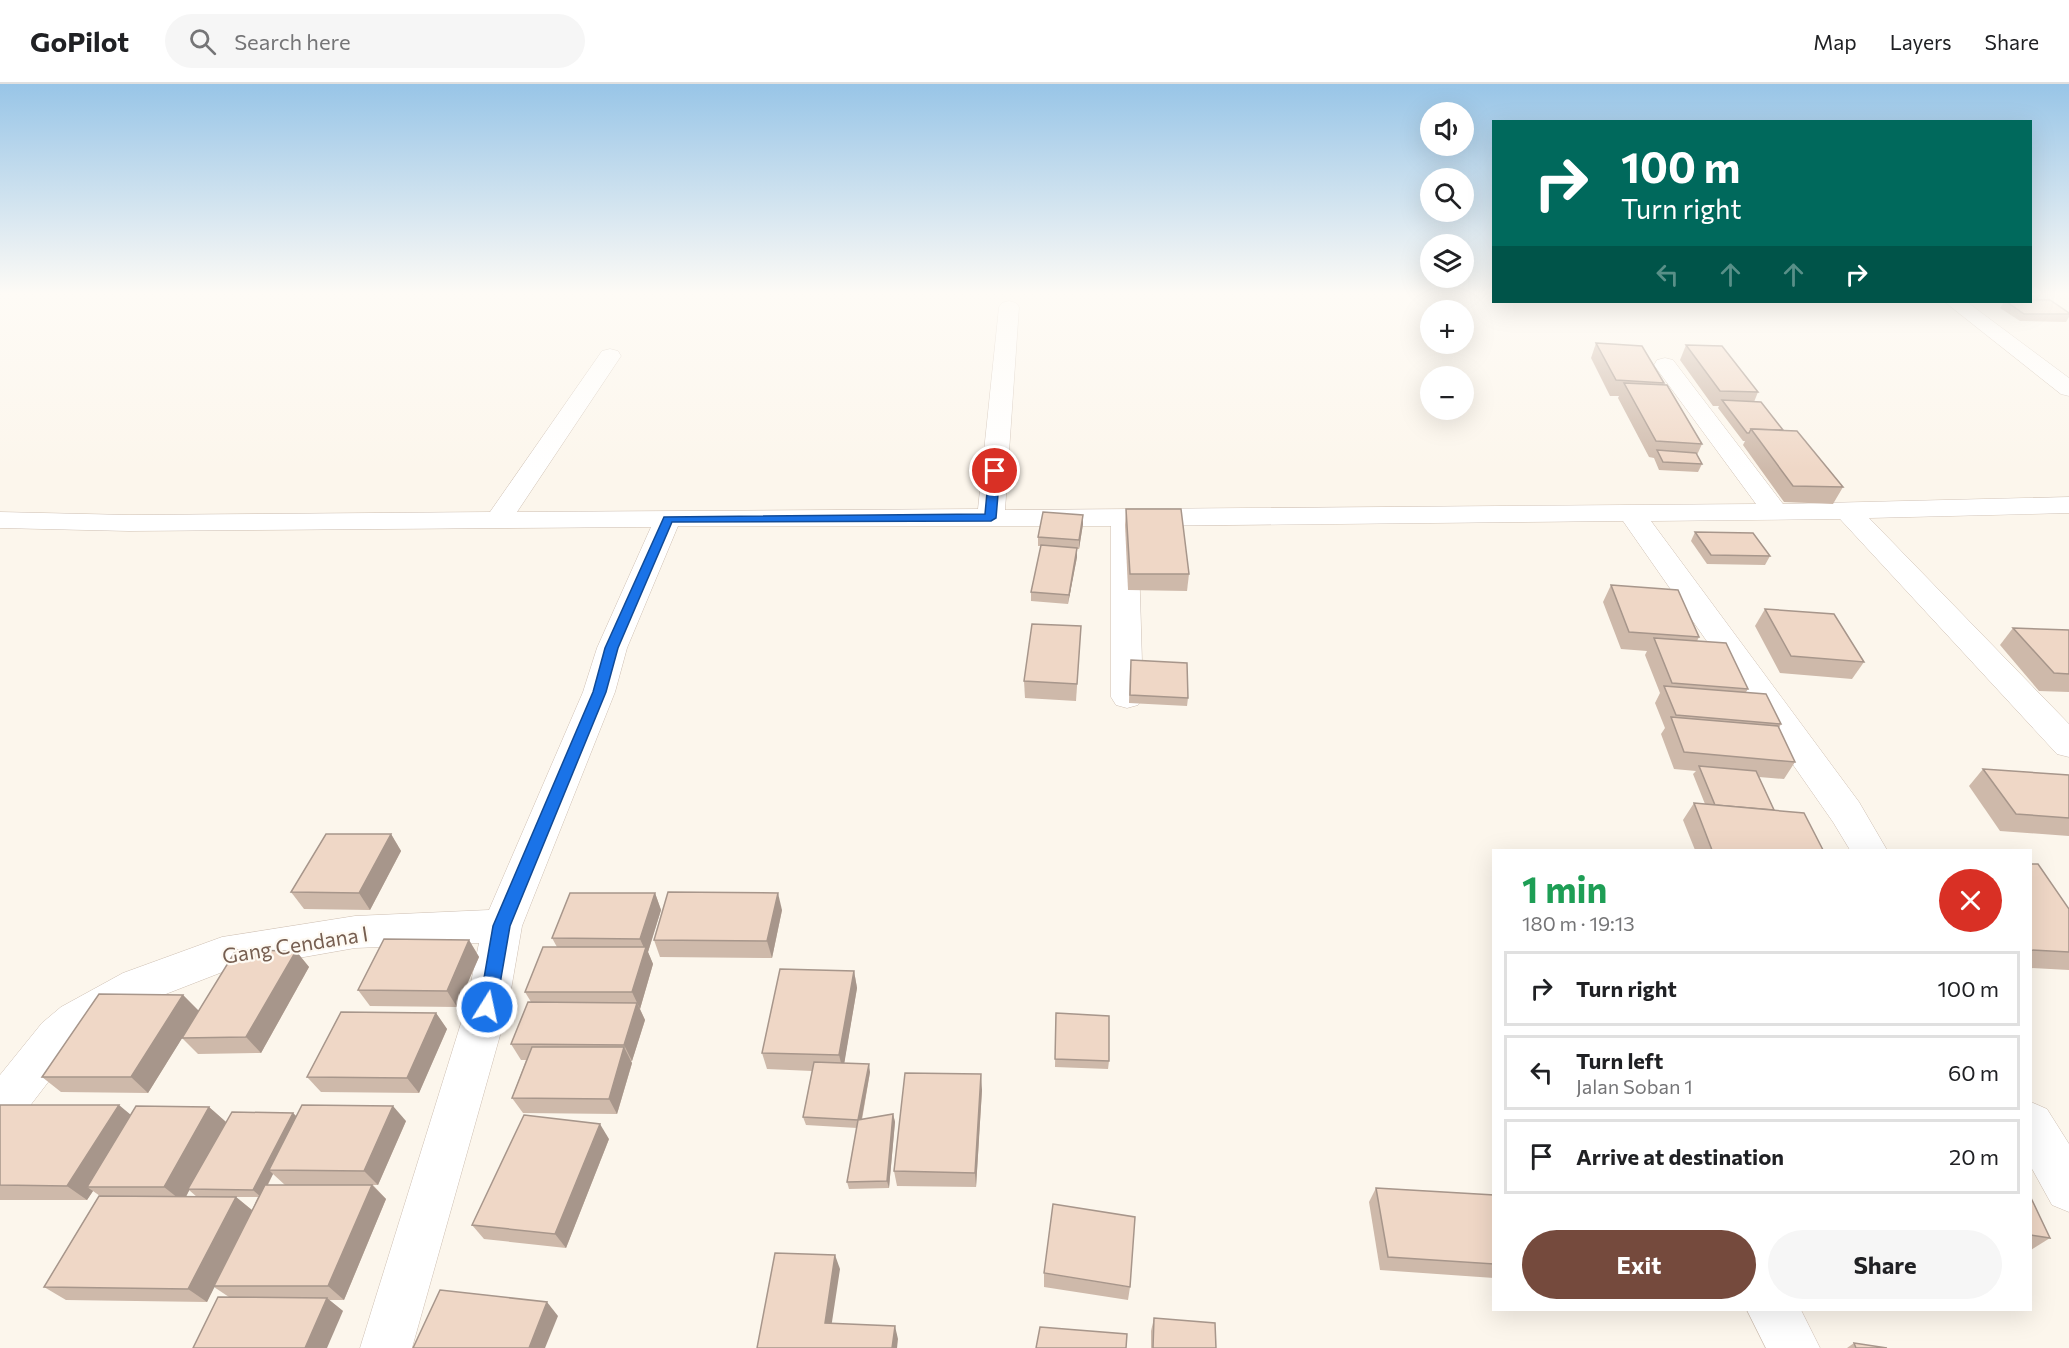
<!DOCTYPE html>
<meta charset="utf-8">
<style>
:root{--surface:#fff;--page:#f6f6f6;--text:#202124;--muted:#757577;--line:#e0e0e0;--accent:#754a3d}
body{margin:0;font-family:Commissioner,sans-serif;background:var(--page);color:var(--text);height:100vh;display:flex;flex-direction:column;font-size:22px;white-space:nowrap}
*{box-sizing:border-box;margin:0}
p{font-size:20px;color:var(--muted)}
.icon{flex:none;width:33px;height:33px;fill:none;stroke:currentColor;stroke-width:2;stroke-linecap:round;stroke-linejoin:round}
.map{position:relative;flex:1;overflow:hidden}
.sheet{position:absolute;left:1492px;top:765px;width:540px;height:462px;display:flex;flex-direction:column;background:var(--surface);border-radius:0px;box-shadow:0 6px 24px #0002}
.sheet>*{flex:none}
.hud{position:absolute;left:1492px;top:36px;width:540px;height:183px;border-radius:0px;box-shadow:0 6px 24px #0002;background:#00695c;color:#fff;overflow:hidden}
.controls{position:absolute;left:1420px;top:18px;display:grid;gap:12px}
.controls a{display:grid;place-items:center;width:54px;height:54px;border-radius:50%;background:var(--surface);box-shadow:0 6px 24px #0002;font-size:30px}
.pin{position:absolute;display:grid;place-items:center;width:51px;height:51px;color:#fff;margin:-26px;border:3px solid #fff;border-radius:50%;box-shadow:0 2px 6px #0007}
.me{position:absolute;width:66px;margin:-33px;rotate:10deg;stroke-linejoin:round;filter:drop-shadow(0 0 4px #0008)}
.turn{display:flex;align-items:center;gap:21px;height:126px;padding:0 30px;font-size:27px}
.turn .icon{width:78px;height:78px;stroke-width:2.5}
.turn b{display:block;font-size:42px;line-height:51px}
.lanes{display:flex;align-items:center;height:57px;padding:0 30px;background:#0003;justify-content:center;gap:30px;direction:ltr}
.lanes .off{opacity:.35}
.round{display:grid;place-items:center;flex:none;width:63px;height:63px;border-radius:32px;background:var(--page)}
.head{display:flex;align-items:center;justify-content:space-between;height:102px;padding:0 30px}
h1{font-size:36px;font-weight:700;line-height:45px;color:#1e9e55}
.button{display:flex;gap:12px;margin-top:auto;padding:12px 30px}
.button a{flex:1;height:69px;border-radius:36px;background:var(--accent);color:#fff;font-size:24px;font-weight:700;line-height:69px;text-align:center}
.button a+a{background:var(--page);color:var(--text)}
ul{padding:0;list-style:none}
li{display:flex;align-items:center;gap:18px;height:75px;margin:0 12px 9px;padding:0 18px;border:3px solid var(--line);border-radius:0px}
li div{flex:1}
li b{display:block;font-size:22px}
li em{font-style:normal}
header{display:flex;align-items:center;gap:36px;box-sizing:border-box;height:84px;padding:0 30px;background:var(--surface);border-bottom:2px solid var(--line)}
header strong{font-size:28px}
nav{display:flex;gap:33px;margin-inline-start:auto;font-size:21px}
.search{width:420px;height:54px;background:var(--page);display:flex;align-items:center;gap:15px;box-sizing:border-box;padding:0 21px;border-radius:33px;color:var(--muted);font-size:22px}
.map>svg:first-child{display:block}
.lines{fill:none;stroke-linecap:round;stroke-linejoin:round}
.street-casing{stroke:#cebfb2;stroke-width:1}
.street{fill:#fff;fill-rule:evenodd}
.wall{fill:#ceb9aa;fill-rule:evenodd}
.shaded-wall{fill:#a7968b}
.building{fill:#efd7c6;stroke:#a7968b;stroke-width:1.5}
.route{fill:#1a73e8;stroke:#114b97;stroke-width:1.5}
.labels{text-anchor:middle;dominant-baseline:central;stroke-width:4.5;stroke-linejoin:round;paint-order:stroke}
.near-street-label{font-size:21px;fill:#765e50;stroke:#fefaf3}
</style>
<header>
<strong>GoPilot</strong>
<div class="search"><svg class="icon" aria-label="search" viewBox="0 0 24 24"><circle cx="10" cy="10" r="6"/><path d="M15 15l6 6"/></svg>Search here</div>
<nav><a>Map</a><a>Layers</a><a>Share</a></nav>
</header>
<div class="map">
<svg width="2069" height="1264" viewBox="0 0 2069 1264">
<rect width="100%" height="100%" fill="#fcf6ec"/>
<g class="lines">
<g class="street-casing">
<g id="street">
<polygon points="1009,217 1016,219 1019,223 1005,426 1756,420 1654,281 1657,276 1665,274 1673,276 1783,420 2069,413 2069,429 1869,434 2069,640 2069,673 2057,670 1840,435 1651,437 1859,718 1887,766 1850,766 1833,738 1623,437 1138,442 1143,613 1138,621 1127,624 1116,621 1111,613 1111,442 678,442 627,564 615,608 522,842 508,923 412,1264 360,1264 466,923 479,859 355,864 225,887 153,915 91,949 72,967 16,1040 0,1046 0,991 42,939 61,923 123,889 222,853 355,832 489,826 583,608 597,564 651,443 129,447 0,444 0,428 129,431 490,428 602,267 610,265 618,267 621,272 517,428 978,425 999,223 1002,219"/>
<polygon points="1945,218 1967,218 2069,294 2069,312 2061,310"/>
<polygon points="2031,1018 2047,1025 2069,1060 2069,1128 2052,1121 2031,1083"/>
<polygon points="1747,1226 1801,1226 1820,1264 1766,1264"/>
</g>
</g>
<use href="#street" class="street"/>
</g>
<g class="wall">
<polygon points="2031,211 2041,211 2037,216 2069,229 2069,233 2066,238 2020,237 2000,224 2004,218 1989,218 2031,218"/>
<polygon points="1596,259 1664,299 1663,301 1702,360 1697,371 1702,380 1698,388 1659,386 1654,374 1649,373 1618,314 1619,312 1610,312 1591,274"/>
<polygon points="1686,261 1758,308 1754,318 1843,403 1833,420 1784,418 1743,361 1745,357 1743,357 1718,324 1719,322 1713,322 1680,276"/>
<polygon points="1126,425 1189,490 1187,507 1128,506 1125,441"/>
<polygon points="1083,431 1083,440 1079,465 1077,465 1077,473 1068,520 1031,517 1031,508 1041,462 1038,462 1038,453"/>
<polygon points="1695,448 1770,472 1765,481 1707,480 1691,457"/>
<polygon points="1611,501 1699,553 1697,557 1748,605 1746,608 1781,640 1779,644 1795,678 1784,695 1759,693 1774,726 1823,766 1695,766 1683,736 1694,719 1705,720 1693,690 1696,687 1674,685 1661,650 1665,644 1655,619 1660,609 1645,571 1647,567 1621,565 1603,518"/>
<polygon points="1765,525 1864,578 1852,595 1780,589 1755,542"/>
<polygon points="1081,542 1076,617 1025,614 1024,597"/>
<polygon points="2013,544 2069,546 2069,608 2039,607 2000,561"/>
<polygon points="1130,585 1188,614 1187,622 1129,619"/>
<polygon points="1983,685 2069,691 2069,752 2000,747 1969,702"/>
<polygon points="391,750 401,767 370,826 304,825 291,808"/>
<polygon points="2031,780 2069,825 2069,886 2031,884"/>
<polygon points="655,809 661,826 648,868 653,880 640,925 645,936 632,977 631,977 632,979 617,1030 523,1029 512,1014 526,976 521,976 511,960 531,918 525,908 557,863 552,854"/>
<polygon points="782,826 772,874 660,873 654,856"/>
<polygon points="469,856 479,873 457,923 370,922 358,906"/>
<polygon points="296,867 309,883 261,969 198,970 182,954 148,1009 61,1008 42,993 183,911 198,927"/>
<polygon points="854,887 857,904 844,979 870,988 862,1036 893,1030 895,1038 889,1104 849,1105 847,1098 857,1044 806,1041 803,1033 812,987 767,985 762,969"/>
<polygon points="436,929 447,945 419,1009 321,1008 307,993"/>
<polygon points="1056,929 1109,977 1108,985 1055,983"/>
<polygon points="982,1006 976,1103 897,1102 894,1087"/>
<path d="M0 1021 131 1031 209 1023 226 1038 293 1029 296 1032 406 1037 378 1101H373L386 1115 344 1216H329L343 1227 229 1213 214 1203 207 1218 66 1216 44 1203 100 1112 93 1107 87 1116H0ZM273 1090 285 1101H268ZM189 1106 197 1113H186ZM236 1113H258L252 1126Z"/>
<polygon points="609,1055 566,1164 484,1155 472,1141"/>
<polygon points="1376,1104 1494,1111 1494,1194 1380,1186 1369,1118"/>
<polygon points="2031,1114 2050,1154 2031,1166"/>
<polygon points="1044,1189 1130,1203 1128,1216 1044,1203"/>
<polygon points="1154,1234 1216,1264 1151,1264 1151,1247"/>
<polygon points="1854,1259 1887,1264 1847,1264"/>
</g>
<g class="shaded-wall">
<polygon points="1083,431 1083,440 1079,465 1079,456"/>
<polygon points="1077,464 1077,473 1068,520 1069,511"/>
<polygon points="391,750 401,767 370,826 359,809"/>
<polygon points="655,809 661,826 648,868 653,880 640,925 632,908 645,866 640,855"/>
<polygon points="778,809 782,826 772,874 767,857"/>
<polygon points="469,856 479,873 457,923 447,907"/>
<polygon points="296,867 309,883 261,969 246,953"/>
<polygon points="854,887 857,904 843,987 839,971"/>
<polygon points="183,911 199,927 148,1009 131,993"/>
<polygon points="637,919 645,936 632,977 624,961"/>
<polygon points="436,929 447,945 419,1009 407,994"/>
<polygon points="624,963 632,979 617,1030 609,1015"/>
<polygon points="869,980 870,988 860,1044 858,1036"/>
<polygon points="981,990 982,1006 976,1103 975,1089"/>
<polygon points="119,1021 137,1036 87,1103 93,1107 87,1116 67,1102"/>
<polygon points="393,1022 406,1037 378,1101 364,1087"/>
<polygon points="209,1023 226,1038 183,1118 164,1103"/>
<polygon points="293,1029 301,1037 269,1086 273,1090 261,1113 253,1106"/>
<polygon points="893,1030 895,1038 889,1104 887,1097"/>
<polygon points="600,1040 609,1055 566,1164 555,1150"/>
<polygon points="372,1101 386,1115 344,1216 328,1202"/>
<polygon points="236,1113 253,1127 207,1218 188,1205"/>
<polygon points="835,1171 840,1185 830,1251 825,1239"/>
<polygon points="327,1214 343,1227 327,1264 305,1264"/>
<polygon points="547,1218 558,1232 545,1264 529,1264"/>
<polygon points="895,1242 898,1255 897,1264 892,1264"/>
</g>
<g class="building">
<polygon points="2031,216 2050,216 2069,229 2069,230 2024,230 2007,218 2031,218"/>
<polygon points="1596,259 1642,262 1664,299 1616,296"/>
<polygon points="1686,261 1722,262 1758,308 1720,307"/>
<polygon points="1624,299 1667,301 1702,360 1656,357"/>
<polygon points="1722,316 1761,318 1783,346 1751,345 1749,349 1747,349"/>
<polygon points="1751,345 1797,347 1843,403 1793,402"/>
<polygon points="1657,366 1696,369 1702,380 1663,378"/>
<polygon points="1126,425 1181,425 1189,490 1130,490"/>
<polygon points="1043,428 1083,431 1079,456 1038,453"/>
<polygon points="1695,448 1753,449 1770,472 1711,471"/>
<polygon points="1041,461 1077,464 1069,511 1031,508"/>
<polygon points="1611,501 1678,506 1699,553 1629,548"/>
<polygon points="1765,525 1834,530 1864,578 1791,572"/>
<polygon points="1032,540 1081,542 1077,600 1024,597"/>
<polygon points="2013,544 2069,546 2069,590 2054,589"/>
<polygon points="1654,554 1726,559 1748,605 1672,599"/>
<polygon points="1131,576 1187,579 1188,614 1130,611"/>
<polygon points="1664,602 1766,610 1781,640 1676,631"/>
<polygon points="1671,633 1778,642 1795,678 1684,668"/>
<polygon points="1699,682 1756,687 1774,726 1715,721"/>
<polygon points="1983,685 2069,691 2069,734 2016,730"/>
<polygon points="1694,719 1804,729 1823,766 1712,766"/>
<polygon points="326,750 391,750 359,809 291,808"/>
<polygon points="2031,780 2038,780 2069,825 2069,868 2031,866"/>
<polygon points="668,808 778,809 767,857 654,856"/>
<polygon points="570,809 655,809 640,855 552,854"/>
<polygon points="384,855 469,856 447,907 358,906"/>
<polygon points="543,863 646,863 632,908 525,908"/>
<polygon points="236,866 296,867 246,953 182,954"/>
<polygon points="780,885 854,887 839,971 762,969"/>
<polygon points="99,910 183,911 131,993 42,993"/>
<polygon points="528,918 637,919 624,961 511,960"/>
<polygon points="341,928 436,929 407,994 307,993"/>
<polygon points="1056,929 1109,932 1109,977 1055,975"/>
<polygon points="532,963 624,963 609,1015 512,1014"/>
<polygon points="814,978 869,980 858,1036 803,1033"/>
<polygon points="905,989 981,990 975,1089 894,1087"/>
<polygon points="0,1021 119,1021 67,1102 0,1101"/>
<polygon points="302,1021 393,1022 364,1087 269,1086"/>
<polygon points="136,1022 209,1023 164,1103 87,1103"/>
<polygon points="232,1028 293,1029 253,1106 188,1105"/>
<polygon points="893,1030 887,1097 847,1098 858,1036"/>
<polygon points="524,1031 600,1040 555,1150 472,1141"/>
<polygon points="265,1101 372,1101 328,1202 214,1202"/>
<polygon points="1376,1104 1494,1111 1494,1180 1388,1173"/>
<polygon points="99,1112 236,1113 188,1205 44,1203"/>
<polygon points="2031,1114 2050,1154 2031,1151"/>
<polygon points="1053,1120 1135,1133 1130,1203 1044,1189"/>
<polygon points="775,1169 835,1171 825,1239 895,1242 892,1264 757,1264"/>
<polygon points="440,1206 547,1218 529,1264 413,1264"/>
<polygon points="218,1213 327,1214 305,1264 193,1264"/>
<polygon points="1154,1234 1215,1239 1216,1264 1153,1264"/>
<polygon points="1040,1243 1127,1250 1126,1264 1036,1264"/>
<polygon points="1854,1259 1887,1264 1856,1264"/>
</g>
<linearGradient id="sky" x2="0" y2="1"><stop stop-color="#98c5e7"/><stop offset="0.54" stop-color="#fefbf6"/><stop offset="1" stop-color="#fefbf6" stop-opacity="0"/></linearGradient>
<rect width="2069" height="388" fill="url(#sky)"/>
<polygon class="route" points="995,384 1000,387 996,434 991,437 672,438 618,564 606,608 510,842 496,923 493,928 487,931 481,928 479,923 493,842 593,608 605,564 664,433 985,430 989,387"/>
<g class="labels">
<g class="near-street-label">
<text transform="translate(295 860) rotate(-9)">Gang Cendana I</text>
</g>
</g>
</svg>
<div class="controls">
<a><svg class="icon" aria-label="sound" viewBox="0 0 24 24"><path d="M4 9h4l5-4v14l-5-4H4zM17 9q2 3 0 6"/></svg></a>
<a><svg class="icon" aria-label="search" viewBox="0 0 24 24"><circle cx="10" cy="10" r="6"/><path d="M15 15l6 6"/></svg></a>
<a><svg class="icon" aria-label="layers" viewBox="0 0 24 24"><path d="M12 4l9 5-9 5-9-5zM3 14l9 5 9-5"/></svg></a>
<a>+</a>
<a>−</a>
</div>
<div class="pin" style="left:995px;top:387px;background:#d93025"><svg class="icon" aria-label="arrive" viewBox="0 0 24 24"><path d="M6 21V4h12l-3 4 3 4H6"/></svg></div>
<svg class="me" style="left:487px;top:923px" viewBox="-20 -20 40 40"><circle r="17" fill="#1a73e8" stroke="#fff" stroke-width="3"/><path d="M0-11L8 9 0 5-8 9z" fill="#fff"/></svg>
<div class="hud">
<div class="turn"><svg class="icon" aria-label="right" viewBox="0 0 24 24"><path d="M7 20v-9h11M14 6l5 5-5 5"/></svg><div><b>100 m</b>Turn right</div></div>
<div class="lanes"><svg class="icon off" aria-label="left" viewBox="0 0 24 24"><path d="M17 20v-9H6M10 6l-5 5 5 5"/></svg><svg class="icon off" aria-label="ahead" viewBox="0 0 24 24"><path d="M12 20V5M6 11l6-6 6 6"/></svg><svg class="icon off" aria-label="ahead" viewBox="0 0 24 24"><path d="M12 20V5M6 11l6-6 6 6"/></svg><svg class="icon" aria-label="right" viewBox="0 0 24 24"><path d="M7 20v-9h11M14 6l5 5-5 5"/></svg></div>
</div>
<section class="sheet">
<div class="head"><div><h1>1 min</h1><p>180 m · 19:13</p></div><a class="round" style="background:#d93025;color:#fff"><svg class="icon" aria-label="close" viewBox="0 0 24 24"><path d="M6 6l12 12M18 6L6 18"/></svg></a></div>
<ul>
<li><svg class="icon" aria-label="right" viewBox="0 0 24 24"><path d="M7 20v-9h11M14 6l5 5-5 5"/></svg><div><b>Turn right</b></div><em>100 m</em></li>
<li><svg class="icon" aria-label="left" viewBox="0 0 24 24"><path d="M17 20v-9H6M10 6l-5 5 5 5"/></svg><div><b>Turn left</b><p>Jalan Soban 1</p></div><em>60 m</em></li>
<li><svg class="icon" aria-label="arrive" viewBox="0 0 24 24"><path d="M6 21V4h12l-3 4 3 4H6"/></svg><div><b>Arrive at destination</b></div><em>20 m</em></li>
</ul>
<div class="button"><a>Exit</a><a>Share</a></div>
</section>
</div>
